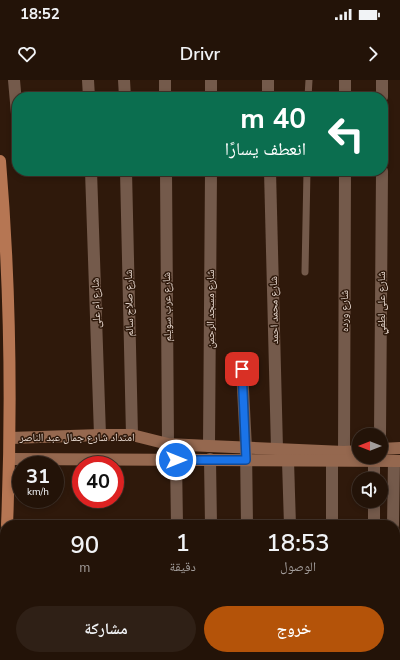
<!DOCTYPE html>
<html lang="ar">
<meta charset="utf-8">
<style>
:root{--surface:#231308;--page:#2f2016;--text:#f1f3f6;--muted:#a39e9c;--line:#403229;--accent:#b45309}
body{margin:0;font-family:"Nunito Sans","Noto Naskh Arabic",sans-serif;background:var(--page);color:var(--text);direction:rtl;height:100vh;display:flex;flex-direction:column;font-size:15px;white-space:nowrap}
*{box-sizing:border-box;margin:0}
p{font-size:13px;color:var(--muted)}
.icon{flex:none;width:22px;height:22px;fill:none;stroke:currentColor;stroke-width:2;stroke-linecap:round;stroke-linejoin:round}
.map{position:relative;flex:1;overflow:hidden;direction:ltr}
.panel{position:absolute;left:0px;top:440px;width:400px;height:140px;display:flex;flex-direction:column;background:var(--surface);border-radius:16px 16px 0 0;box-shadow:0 2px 6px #0003,0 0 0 1px var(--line);direction:rtl}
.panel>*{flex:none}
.guide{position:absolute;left:12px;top:12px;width:376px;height:84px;border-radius:16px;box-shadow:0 2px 6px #0003,0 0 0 1px var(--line);direction:rtl;background:#0b6e4f;color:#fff;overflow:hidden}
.needle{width:26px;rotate:270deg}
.tools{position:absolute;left:352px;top:348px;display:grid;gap:8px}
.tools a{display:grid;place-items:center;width:36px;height:36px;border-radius:50%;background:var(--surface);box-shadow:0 2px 6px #0003,0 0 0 1px var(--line);font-size:20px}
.speed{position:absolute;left:12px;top:376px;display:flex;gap:8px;font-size:20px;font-weight:700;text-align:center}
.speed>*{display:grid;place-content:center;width:52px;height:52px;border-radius:50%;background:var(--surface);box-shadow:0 2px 6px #0003,0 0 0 1px var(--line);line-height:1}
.speed small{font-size:10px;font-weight:400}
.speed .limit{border:6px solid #d22;background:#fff;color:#111}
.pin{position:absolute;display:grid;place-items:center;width:34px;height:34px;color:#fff;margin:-17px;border-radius:8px;box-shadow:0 2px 6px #0006}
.me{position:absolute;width:44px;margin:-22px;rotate:90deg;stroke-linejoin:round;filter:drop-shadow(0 0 3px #0008)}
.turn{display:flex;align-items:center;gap:14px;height:84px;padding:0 16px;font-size:18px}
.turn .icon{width:52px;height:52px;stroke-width:2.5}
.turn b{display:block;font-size:28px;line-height:34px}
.eta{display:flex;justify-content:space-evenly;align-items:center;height:68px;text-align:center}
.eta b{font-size:24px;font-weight:600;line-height:28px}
.action{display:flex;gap:8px;margin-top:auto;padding:8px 16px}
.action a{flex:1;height:46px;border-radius:24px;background:var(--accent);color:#fff;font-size:16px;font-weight:600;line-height:46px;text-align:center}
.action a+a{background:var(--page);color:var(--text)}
.status{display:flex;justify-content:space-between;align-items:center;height:28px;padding:0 20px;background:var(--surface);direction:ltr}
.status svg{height:11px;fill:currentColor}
header{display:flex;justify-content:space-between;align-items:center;height:52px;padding:0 16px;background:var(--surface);font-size:18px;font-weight:600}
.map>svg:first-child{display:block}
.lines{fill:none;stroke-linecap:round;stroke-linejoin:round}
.lane{stroke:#745a4b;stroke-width:7}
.street{stroke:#745a4b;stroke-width:12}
.secondary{stroke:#95684f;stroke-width:12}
.primary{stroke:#b67653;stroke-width:12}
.route-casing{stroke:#114b97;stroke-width:10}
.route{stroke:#1a73e8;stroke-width:7}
.labels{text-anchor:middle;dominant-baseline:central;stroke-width:3;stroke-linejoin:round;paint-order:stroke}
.street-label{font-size:11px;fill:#e5d6cd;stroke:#2f190b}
</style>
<div class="status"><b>18:52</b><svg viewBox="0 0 49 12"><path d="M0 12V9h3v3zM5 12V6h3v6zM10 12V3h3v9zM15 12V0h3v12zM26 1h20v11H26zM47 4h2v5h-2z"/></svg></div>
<header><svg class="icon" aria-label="forward" viewBox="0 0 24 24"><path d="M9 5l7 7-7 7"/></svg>Drivr<svg class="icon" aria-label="heart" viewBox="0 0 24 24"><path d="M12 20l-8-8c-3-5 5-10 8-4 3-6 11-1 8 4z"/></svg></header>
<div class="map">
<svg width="400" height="580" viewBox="0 0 400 580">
<rect width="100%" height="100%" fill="#2f190b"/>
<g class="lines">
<g class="lane">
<polyline points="308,17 309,0"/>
<polyline points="305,192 307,91"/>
</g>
<g class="street">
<polyline points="14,0 17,34"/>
<polyline points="88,0 89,17"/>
<polyline points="124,0 125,17"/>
<polyline points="165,0 165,17"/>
<polyline points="268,0 268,17"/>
<polyline points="211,17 211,0"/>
<polyline points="345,17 345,0"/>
<polyline points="382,17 382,0"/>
<polyline points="91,91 100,355"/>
<polyline points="126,91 132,355"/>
<polyline points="166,91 168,364"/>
<polyline points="270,91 277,369"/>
<polyline points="242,289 246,368 247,445"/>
<polyline points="380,355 382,91"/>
<polyline points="209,366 211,91"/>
<polyline points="344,372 345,91"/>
<polyline points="176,379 177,445"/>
<polyline points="210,379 211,445"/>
<polyline points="288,381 290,445"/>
<polyline points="332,381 332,445"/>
<polyline points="374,381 374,399"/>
<polyline points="374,421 374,445"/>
<polyline points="393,445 394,381"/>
<polyline points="179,575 179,580"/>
<polyline points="213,575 213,580"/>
<polyline points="250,575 250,580"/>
<polyline points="293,575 293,580"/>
<polyline points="333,575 333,580"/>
</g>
<g class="secondary">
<polyline points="10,358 100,355 132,355 168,364 209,366 344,372 359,371"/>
<polyline points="381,369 400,368"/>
<polyline points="10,379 400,381"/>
</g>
<g class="primary">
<path d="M0 81C10 202 12 324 7 445"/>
<polyline points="3,580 5,515"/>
</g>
</g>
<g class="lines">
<g class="route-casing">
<polyline id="route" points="176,380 246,380 242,289"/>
</g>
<use href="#route" class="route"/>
</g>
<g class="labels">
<g class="street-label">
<text transform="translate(96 223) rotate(-92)">شارع ام على</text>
<text transform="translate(129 223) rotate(-91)">شارع صلاح سالم</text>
<text transform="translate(381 223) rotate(-90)">شارع على لطفي</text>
<text transform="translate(167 227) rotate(-91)">شارع عرب سويلم</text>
<text transform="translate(210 229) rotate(-90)">شارع مسجد الرحمن</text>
<text transform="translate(274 230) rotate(-91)">شارع محمد احمد</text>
<text transform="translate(344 231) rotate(-90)">شارع ورده</text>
<text x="77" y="357">امتداد شارع جمال عبد الناصر</text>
</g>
</g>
</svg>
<div class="tools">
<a><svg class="needle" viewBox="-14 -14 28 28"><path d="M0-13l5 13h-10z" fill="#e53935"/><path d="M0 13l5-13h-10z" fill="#a39e9c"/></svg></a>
<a><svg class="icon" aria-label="sound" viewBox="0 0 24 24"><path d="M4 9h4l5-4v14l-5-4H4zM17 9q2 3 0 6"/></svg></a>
</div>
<div class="speed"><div>31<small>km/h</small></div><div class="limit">40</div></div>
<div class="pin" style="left:242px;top:289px;background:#d93025"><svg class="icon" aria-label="arrive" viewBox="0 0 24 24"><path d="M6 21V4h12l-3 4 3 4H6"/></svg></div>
<svg class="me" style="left:176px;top:380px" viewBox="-20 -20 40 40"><circle r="17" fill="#1a73e8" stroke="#fff" stroke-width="3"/><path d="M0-11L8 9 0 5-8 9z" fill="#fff"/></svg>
<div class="guide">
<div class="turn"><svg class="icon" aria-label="left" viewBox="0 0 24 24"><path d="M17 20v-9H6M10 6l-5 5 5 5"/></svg><div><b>40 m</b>انعطف يسارًا</div></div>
</div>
<section class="panel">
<div class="eta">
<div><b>18:53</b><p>الوصول</p></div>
<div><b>1</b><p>دقيقة</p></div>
<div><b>90</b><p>m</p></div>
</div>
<div class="action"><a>خروج</a><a>مشاركة</a></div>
</section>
</div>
